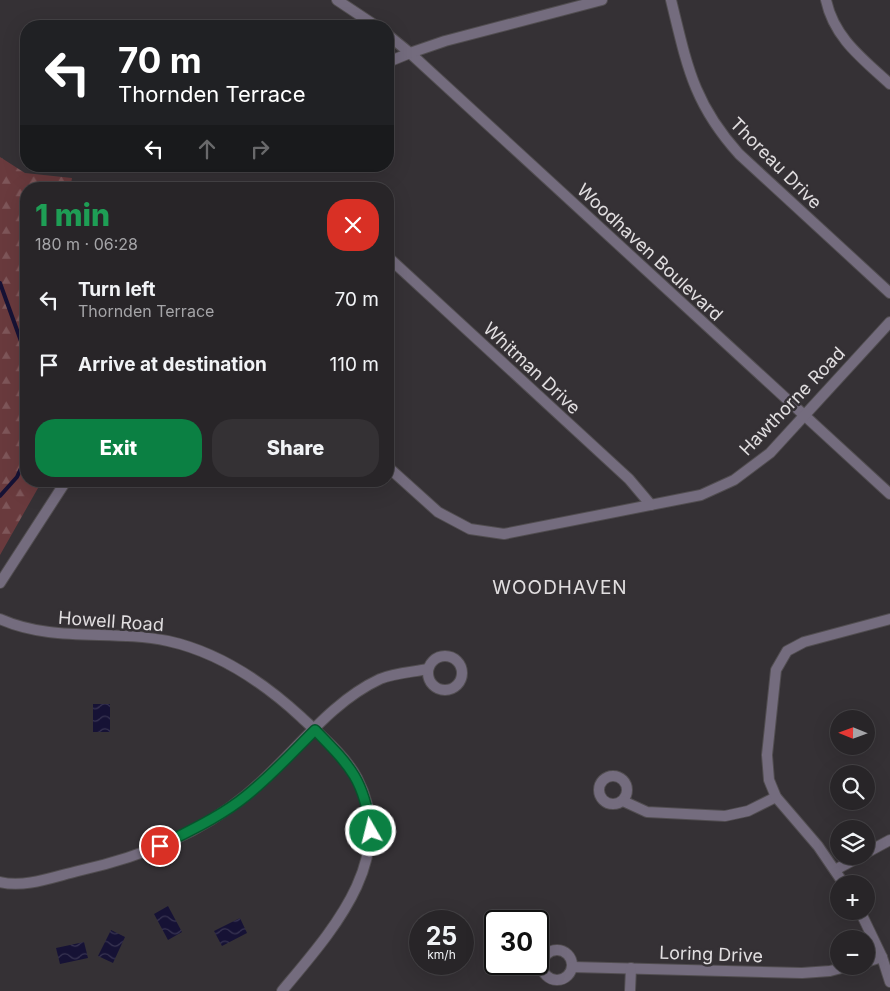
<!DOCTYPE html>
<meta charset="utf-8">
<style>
:root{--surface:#282528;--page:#343134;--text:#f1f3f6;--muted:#a5a5a8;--line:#444245;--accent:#0b8043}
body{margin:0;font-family:Inter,sans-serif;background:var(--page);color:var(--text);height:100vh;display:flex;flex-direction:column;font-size:19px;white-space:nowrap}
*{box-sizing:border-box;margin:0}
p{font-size:16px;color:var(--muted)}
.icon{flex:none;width:28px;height:28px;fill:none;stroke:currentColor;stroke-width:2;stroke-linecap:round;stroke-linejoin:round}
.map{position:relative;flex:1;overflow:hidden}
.panel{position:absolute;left:20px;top:182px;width:374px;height:305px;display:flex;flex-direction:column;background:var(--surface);border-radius:20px;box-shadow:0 5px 20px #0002,0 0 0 1px var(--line)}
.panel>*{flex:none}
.guide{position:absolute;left:20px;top:20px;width:374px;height:152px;border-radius:20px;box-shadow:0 5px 20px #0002,0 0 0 1px var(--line);background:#202124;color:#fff;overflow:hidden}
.needle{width:32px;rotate:271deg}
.controls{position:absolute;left:830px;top:710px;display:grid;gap:10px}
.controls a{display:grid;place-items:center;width:45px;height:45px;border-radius:50%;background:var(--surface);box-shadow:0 5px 20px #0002,0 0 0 1px var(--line);font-size:25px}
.speed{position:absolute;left:409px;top:910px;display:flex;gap:10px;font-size:25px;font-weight:700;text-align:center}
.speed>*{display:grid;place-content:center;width:65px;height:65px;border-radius:50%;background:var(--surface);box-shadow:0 5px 20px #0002,0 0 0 1px var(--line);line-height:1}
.speed small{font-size:12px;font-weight:400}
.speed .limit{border:2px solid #111;border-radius:8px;background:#fff;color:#111}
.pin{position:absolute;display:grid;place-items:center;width:42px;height:42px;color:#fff;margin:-21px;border:2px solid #fff;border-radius:50%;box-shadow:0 1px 5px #0007}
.me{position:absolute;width:55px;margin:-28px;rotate:352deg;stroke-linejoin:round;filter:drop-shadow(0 0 4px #0008)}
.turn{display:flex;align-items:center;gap:18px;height:105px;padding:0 15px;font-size:22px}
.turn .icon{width:65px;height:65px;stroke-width:2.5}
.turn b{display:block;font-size:35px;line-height:42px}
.lanes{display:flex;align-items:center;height:48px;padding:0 15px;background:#0003;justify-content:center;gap:25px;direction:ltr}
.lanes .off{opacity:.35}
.round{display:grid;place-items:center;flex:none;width:52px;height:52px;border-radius:20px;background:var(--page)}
.head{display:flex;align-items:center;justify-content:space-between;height:85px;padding:0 15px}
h1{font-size:30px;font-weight:800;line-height:38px;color:#1e9e55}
.button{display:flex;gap:10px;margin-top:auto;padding:10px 15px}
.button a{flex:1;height:58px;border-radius:20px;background:var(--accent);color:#fff;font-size:20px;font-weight:800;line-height:58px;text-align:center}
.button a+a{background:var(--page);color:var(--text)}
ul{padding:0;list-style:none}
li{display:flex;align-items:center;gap:15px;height:65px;padding:0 15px}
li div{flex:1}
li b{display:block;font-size:19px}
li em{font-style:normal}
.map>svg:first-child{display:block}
.forest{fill:url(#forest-firs)}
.water{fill:url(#water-waves)}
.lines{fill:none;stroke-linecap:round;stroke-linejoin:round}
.stream{stroke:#161235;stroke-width:4}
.minor-casing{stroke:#514d50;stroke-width:12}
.tertiary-casing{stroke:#514d50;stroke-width:12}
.minor{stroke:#746c7e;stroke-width:10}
.tertiary{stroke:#746c7e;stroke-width:10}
.route-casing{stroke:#07532c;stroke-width:12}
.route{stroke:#0b8043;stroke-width:9}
.labels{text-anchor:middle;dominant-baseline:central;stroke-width:5;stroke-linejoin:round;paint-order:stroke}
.street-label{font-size:18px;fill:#e1dee0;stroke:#353135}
.neighbourhood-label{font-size:19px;letter-spacing:1px;fill:#e1dee0;stroke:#353135}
</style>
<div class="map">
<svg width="890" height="991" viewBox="0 0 890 991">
<defs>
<pattern id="forest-firs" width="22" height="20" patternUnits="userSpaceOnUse" patternTransform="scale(1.25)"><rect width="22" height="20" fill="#693a3d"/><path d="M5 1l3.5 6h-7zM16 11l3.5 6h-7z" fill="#7e5659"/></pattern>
<pattern id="water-waves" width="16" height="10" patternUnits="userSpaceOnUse" patternTransform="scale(1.25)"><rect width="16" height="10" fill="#161235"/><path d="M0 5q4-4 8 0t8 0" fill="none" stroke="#383452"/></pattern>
</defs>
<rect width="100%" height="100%" fill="#353135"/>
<polygon class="forest" points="0,157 25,173 72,178 70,189 26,189 26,481 42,481 0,555"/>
<g class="water">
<rect x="93" y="704" width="17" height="28"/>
<polygon points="168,906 182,932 168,940 154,914"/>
<polygon points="240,918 247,933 222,946 214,931"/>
<polygon points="111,930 125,937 113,963 98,956"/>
<polygon points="84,942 88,958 60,964 56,948"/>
</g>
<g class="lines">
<g class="stream">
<polyline points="0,283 26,355"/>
<polyline points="0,496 17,477 26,457"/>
</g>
<g class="minor-casing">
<g id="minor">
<path d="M671 0C687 65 693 103 739 154L890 293"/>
<path d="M826 0C834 38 863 59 890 84"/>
<polyline points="388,62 410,53 890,494"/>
<polyline points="388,257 629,479 651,505"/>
<polyline points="388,467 438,512 470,529 504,534 701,495 734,480 770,453 890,322"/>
<polyline points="0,583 66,481"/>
<path d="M0 619C54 643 111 629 168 641 218 652 263 682 301 717 320 735 344 754 357 778 399 859 331 932 282 991"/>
<circle cx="445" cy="673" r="17"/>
<circle cx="613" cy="790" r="14"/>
<polyline points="623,801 647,812 725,816 748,811 776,797"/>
<polyline points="866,853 890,840"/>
<polyline points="835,870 861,856"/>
<path d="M0 882C25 888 53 877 78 871 137 858 199 834 246 795 291 759 326 704 380 679 394 673 413 672 428 669"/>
<polyline points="844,884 818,846 776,797 769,780 767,755 776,670 787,651 804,642 890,619"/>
<polyline points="860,911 882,957 890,982"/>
<circle cx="557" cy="965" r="15"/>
<polyline points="866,962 882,957"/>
<polyline points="572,967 802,973 830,971 849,966"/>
<polyline points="630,991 631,968"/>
</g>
</g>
<g class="tertiary-casing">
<g id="tertiary">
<polyline points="337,0 376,26"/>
<polyline points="388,35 410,53 445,41 602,0"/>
</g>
</g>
<use href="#minor" class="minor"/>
<use href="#tertiary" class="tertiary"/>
</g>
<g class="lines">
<g class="route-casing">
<path id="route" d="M160 846C189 831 220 817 246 796 271 776 292 753 315 730 350 766 364 779 371 831"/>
</g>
<use href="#route" class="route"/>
</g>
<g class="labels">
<g class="street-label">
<text transform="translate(776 163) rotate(45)">Thoreau Drive</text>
<text transform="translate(650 252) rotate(43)">Woodhaven Boulevard</text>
<text transform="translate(532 368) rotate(43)">Whitman Drive</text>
<text transform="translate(792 401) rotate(-46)">Hawthorne Road</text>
<text transform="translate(111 621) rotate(4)">Howell Road</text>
<text transform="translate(711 954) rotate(2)">Loring Drive</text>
</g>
<g class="neighbourhood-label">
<text x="560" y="587">WOODHAVEN</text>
</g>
</g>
</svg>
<div class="controls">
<a><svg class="needle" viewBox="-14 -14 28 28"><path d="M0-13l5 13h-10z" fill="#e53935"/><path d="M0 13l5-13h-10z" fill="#a5a5a8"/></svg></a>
<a><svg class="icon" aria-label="search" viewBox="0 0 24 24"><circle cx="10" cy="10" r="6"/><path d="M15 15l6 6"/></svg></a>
<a><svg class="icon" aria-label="layers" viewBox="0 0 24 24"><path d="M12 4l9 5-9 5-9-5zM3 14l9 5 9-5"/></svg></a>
<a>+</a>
<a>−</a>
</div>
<div class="speed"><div>25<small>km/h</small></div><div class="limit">30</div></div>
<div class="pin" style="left:160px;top:846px;background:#d93025"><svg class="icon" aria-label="arrive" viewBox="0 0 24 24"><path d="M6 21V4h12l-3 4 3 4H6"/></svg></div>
<svg class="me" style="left:371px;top:831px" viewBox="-20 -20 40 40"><circle r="17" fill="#0b8043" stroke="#fff" stroke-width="3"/><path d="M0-11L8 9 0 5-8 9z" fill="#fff"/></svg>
<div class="guide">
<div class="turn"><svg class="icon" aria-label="left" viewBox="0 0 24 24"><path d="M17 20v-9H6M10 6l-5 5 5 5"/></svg><div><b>70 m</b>Thornden Terrace</div></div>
<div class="lanes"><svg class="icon" aria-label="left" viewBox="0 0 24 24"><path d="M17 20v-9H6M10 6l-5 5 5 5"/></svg><svg class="icon off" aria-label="ahead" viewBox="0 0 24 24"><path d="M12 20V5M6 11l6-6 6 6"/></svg><svg class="icon off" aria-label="right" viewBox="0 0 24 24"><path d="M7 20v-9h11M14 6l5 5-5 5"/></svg></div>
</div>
<section class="panel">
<div class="head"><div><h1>1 min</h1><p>180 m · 06:28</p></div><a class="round" style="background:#d93025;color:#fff"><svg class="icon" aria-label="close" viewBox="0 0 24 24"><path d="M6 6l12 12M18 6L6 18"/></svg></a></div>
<ul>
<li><svg class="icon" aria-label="left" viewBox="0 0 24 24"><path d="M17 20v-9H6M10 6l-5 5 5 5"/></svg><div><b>Turn left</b><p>Thornden Terrace</p></div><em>70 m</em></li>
<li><svg class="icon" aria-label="arrive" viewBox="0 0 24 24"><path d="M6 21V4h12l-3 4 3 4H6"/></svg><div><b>Arrive at destination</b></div><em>110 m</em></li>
</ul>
<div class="button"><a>Exit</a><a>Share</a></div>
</section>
</div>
